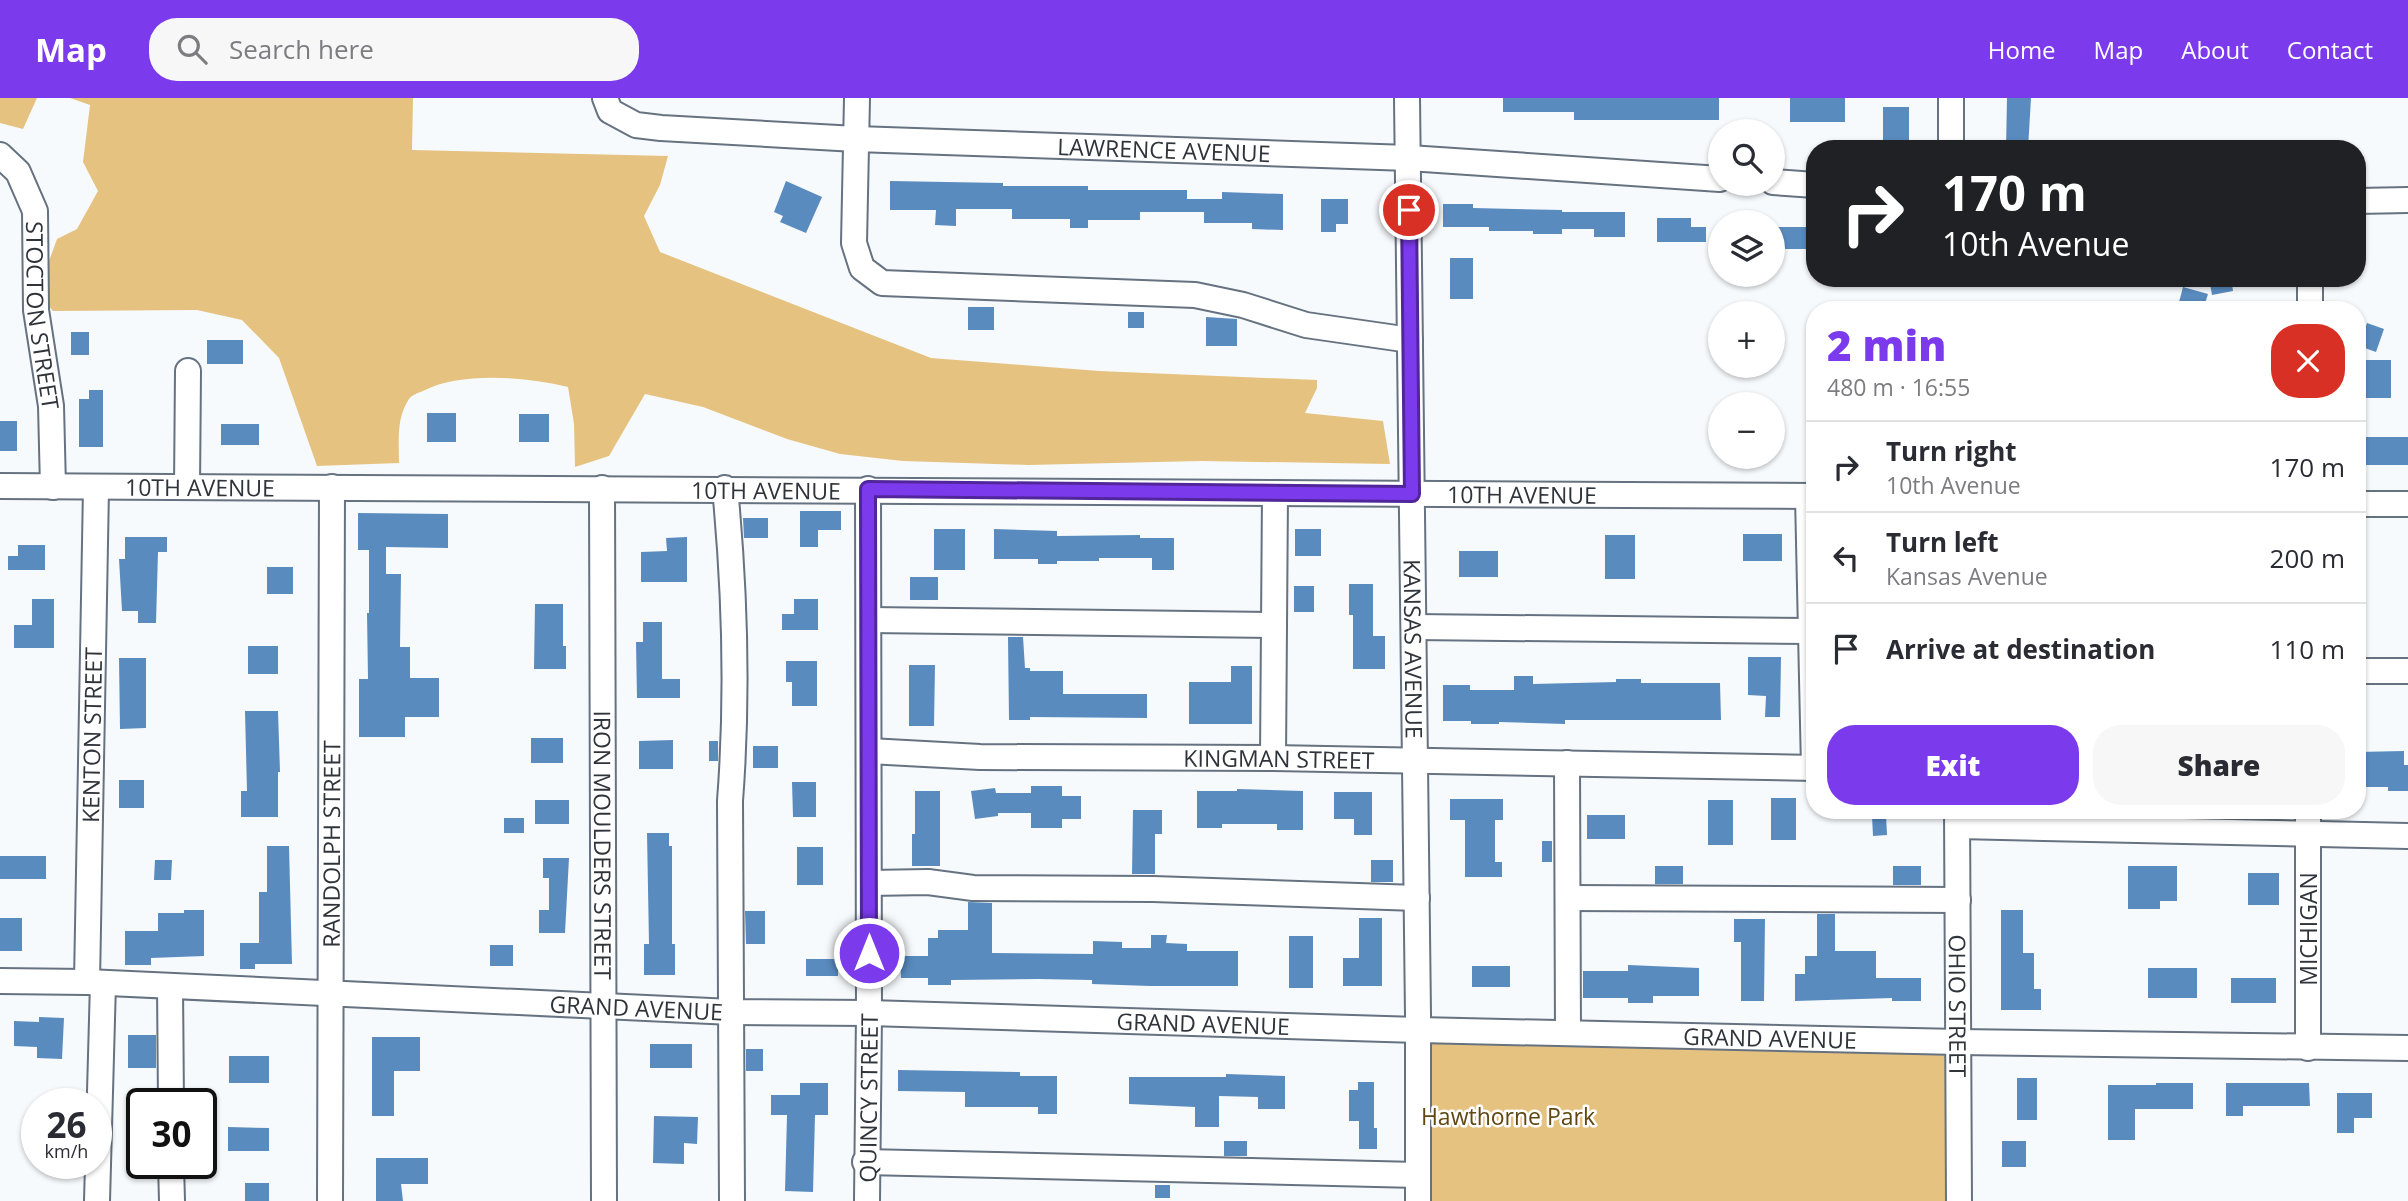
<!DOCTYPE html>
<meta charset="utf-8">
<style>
:root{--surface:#fff;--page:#f7f7f7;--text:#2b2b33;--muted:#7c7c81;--line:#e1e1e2;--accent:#7c3aed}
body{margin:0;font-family:"Open Sans",sans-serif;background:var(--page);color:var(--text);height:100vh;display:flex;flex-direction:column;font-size:26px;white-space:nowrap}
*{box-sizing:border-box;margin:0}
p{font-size:23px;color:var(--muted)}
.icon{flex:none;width:38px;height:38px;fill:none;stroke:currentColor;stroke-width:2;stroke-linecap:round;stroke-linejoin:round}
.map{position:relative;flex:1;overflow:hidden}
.drawer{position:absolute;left:1806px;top:203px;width:560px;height:518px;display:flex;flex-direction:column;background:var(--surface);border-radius:28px;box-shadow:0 2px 5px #0004}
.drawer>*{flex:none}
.top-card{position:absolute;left:1806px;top:42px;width:560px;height:147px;border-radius:28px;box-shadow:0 2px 5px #0004;background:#202124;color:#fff;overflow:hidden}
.fabs{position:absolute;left:1708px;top:21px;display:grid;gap:14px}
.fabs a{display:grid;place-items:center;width:77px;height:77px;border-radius:50%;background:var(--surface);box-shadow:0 2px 5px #0004;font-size:35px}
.speed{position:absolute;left:21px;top:990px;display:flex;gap:14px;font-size:35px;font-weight:700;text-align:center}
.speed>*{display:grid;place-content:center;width:91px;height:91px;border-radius:50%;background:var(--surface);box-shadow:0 2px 5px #0004;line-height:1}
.speed small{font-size:18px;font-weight:400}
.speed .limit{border:4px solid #111;border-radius:10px;background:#fff;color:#111}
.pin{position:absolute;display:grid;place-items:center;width:60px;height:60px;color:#fff;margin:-30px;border:4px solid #fff;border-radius:50%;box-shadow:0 2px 7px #0007}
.me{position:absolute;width:77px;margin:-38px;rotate:0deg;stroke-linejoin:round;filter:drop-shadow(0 0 5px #0008)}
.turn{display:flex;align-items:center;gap:24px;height:147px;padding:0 21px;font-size:32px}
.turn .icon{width:91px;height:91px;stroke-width:2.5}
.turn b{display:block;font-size:49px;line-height:60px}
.round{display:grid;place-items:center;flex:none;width:74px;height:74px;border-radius:28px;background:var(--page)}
.headline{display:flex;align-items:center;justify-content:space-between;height:119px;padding:0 21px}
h1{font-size:42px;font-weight:800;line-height:52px;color:var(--accent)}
.primary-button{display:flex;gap:14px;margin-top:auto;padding:14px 21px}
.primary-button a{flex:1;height:80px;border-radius:28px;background:var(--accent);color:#fff;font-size:28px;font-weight:800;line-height:80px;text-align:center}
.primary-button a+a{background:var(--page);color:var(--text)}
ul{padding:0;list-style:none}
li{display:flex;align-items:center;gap:21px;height:91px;padding:0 21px;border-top:2px solid var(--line)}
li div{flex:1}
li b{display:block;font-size:26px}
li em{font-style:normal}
header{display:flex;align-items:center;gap:42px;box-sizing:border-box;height:98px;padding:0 35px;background:var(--accent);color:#fff}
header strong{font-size:33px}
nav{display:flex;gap:38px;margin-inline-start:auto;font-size:24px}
.search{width:490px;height:63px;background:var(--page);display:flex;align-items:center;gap:18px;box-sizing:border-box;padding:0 24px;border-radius:28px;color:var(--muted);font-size:26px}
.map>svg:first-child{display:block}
.green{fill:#e6c280}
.building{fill:#598bbf}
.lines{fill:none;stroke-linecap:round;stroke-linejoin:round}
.minor-casing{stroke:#667280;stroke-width:28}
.minor{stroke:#fff;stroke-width:24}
.route-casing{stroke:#51269a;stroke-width:18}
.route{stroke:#7c3aed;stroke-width:12}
.labels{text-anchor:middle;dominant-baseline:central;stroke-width:5;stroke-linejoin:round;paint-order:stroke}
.street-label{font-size:23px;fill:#2f343a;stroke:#fff}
.park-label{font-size:23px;fill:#614813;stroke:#fff}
</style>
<header>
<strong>Map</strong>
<div class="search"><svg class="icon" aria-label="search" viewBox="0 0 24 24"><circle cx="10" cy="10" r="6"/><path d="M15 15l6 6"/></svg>Search here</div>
<nav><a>Home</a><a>Map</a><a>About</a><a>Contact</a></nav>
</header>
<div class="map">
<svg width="2408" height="1103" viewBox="0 0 2408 1103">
<rect width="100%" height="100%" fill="#f7fafd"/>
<g class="green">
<polygon points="0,0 37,0 23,31 0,25"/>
<path d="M70 0H413L412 52 668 58 660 87 644 118 660 154 931 260 1099 273 1317 282V290L1305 315 1383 323 1390 366 1201 363 1028 367 903 363 840 356 787 341 703 309 645 296 609 358 575 369 574 326 568 289C527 279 461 273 423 293 418 295 412 297 409 301 396 320 399 344 399 365L317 368 279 260 242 222 197 212 53 213 46 205 49 163 57 141 77 131 98 93 83 64 90 7Z"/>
<polygon points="1418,932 1959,944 1959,1103 1418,1103"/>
</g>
<g class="building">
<polygon points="1503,0 1719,0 1719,22 1574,22 1574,14 1503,14"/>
<rect x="1790" y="0" width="55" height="24"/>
<polygon points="2007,0 2031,0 2028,51 2006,51"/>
<rect x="1883" y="9" width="26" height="41"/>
<polygon points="786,83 822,99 806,135 780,124 783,118 774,114"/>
<polygon points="890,83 1003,85 1003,88 1088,88 1088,92 1187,92 1187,101 1222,101 1222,94 1283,96 1283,132 1252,131 1252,125 1204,125 1204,114 1140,114 1140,122 1088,122 1088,130 1070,130 1070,121 1012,121 1012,111 956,111 956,128 935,127 936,112 890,112"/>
<polygon points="1321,101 1348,101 1348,126 1336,126 1336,134 1321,134"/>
<polygon points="1443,106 1473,106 1473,110 1562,112 1562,114 1625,114 1625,139 1594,139 1594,131 1562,131 1562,136 1533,136 1533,133 1489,133 1489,129 1443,129"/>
<polygon points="1657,120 1691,120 1691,129 1706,129 1706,144 1657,144"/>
<rect x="1773" y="129" width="42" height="22"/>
<rect x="1450" y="160" width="23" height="41"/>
<polygon points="2209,180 2231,180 2233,193 2212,197"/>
<polygon points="2183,189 2208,196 2203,212 2178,208"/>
<rect x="968" y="209" width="26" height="23"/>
<rect x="1128" y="214" width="16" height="16"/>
<polygon points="1206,219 1237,221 1237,248 1206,248"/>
<polygon points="2367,225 2384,231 2376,254 2359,248"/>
<rect x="71" y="234" width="18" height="23"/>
<rect x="207" y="242" width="36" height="24"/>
<rect x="2365" y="262" width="26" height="38"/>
<polygon points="89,292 103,292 103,349 79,349 79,301 89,301"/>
<rect x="427" y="315" width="29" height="29"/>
<rect x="519" y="316" width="30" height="28"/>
<rect x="0" y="323" width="17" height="30"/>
<rect x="221" y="326" width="38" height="21"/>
<rect x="2357" y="339" width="51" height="28"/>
<polygon points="800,413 841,413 841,432 818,432 818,449 800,449"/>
<polygon points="358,415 448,416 448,450 386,449 386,476 401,476 400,549 410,549 410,580 439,580 439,619 405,619 405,639 359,639 359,581 368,581 367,515 369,515 369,452 358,452"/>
<polygon points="743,420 768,420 768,440 744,440"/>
<rect x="934" y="431" width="31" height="41"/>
<polygon points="994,431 1057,433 1057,438 1140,437 1140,440 1174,440 1174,472 1152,472 1152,460 1099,460 1099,463 1057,463 1057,466 1038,466 1038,461 994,461"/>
<rect x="1295" y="431" width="26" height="27"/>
<rect x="1743" y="436" width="39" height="27"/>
<rect x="1605" y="437" width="30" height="44"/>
<polygon points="125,439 167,439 167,454 158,454 156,525 138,525 138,513 122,513 119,461 125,461"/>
<polygon points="687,439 687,484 641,484 641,454 667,453 666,440"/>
<polygon points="18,447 45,447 45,472 8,472 8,458 18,458"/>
<rect x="1459" y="453" width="39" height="26"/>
<rect x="267" y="469" width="26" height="27"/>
<rect x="910" y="479" width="28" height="23"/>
<polygon points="1349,486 1373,486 1373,538 1385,538 1385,571 1353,571 1353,517 1349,517"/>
<rect x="1294" y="488" width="20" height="26"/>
<polygon points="32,501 54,501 54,550 14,550 14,527 32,527"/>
<polygon points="794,501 818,501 818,532 782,532 782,516 794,516"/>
<polygon points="535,506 563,506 563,548 566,548 566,571 534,571"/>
<polygon points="643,524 662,524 662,581 680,581 680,600 637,600 636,544 643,544"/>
<polygon points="1008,539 1023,539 1025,570 1030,570 1030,573 1063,573 1063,596 1147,596 1147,620 1030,619 1030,622 1009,622"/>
<rect x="248" y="548" width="30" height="28"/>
<polygon points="1748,559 1781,559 1780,619 1765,619 1766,598 1748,597"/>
<polygon points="119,560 146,560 146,630 120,631"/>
<polygon points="786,563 817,563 817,608 792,608 792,584 786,584"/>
<polygon points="909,567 935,567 934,628 909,628"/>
<polygon points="1231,568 1252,568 1252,626 1189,626 1189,584 1231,584"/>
<polygon points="1514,578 1533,578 1533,586 1616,584 1616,581 1641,581 1641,585 1720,585 1721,622 1565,622 1565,626 1499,624 1499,626 1471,626 1471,623 1443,623 1443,587 1470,587 1470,592 1514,592"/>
<polygon points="245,613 278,613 280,674 278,674 278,719 241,719 241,693 247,693"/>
<rect x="531" y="640" width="32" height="25"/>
<polygon points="673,642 673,671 639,671 639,643"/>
<rect x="709" y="643" width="9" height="20"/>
<rect x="753" y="648" width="25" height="22"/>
<polygon points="2404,653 2404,667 2408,667 2408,693 2388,693 2388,689 2357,689 2357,654"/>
<rect x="119" y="682" width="25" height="28"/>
<polygon points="792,684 816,684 816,719 793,719"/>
<polygon points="1031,688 1062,688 1062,698 1081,698 1081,721 1062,721 1062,730 1031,730 1031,715 998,715 998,718 975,721 971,693 995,690 996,695 1031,695"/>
<polygon points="1237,691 1303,693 1303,732 1277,732 1277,726 1222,726 1222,730 1197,730 1197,693 1237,693"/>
<polygon points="915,693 940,693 940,768 912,768 912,736 915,736"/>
<polygon points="1334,694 1372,694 1372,737 1354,737 1354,721 1334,721"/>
<rect x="1771" y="700" width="25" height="42"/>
<polygon points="1450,701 1503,701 1503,722 1495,722 1495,764 1502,764 1502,779 1465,779 1465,722 1450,722"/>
<rect x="535" y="702" width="34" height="24"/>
<rect x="1708" y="702" width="25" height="45"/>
<polygon points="1133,712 1162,712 1162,736 1155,736 1155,776 1132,776"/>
<rect x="1587" y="717" width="38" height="24"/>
<polygon points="1886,717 1887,737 1873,738 1872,718"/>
<rect x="504" y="720" width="20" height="15"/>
<polygon points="647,735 669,735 669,748 672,748 672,846 675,846 675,877 644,877 644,846 649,846"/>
<rect x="1542" y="743" width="10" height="21"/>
<polygon points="267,748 289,748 292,866 255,866 255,871 240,871 240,845 259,845 259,794 267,794"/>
<rect x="797" y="749" width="26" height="38"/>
<rect x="0" y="758" width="46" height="23"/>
<polygon points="543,760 569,760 565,835 539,835 539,812 549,812 549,780 543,780"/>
<polygon points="155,762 172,762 171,782 154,782"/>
<rect x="1371" y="762" width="22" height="22"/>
<rect x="1655" y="768" width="28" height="18"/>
<rect x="1893" y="768" width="28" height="19"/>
<polygon points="2128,768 2177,768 2177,803 2160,803 2160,811 2128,811"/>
<rect x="2248" y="775" width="31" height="32"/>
<polygon points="968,804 992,805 992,855 1093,856 1093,843 1122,844 1122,850 1151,850 1151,837 1167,837 1166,845 1187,846 1187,853 1238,853 1238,888 1150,888 1092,886 1092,882 1038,881 951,882 951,887 928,887 928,880 901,880 900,858 928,858 928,840 938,840 938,832 968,832"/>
<polygon points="184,812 204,812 204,858 151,860 151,867 125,867 125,833 158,833 158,815 184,815"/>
<polygon points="2001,812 2023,812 2023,855 2034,855 2034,891 2041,891 2041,912 2001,912"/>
<polygon points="745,813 765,813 765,846 746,846"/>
<polygon points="1817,816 1835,816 1835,853 1876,853 1876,880 1921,880 1921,903 1892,903 1892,900 1795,903 1795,876 1805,876 1805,858 1817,858"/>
<rect x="0" y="820" width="22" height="33"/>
<polygon points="1359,820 1382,820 1382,888 1343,888 1343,860 1359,860"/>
<polygon points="1734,821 1765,821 1764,903 1741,903 1741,844 1734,844"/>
<rect x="1289" y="838" width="24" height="52"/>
<rect x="490" y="847" width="23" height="21"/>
<rect x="806" y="861" width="32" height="17"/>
<polygon points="1628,867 1699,870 1699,898 1653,898 1653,905 1628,905 1628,900 1583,900 1583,873 1628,873"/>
<rect x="1472" y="868" width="38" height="21"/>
<rect x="2148" y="870" width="49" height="30"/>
<rect x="2231" y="880" width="45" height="25"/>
<polygon points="39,919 64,920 62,961 37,960 37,949 14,948 14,923 39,924"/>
<rect x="128" y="937" width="28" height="33"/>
<polygon points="372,939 420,939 420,973 394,973 394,1018 372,1018"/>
<rect x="650" y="946" width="42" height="24"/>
<rect x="746" y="951" width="17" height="22"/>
<rect x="229" y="958" width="40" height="27"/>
<polygon points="898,972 1020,974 1020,978 1057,978 1057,1016 1038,1016 1038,1009 965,1009 965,994 898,993"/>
<polygon points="1226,976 1285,978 1285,1011 1258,1011 1258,999 1219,998 1219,1029 1195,1029 1195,1009 1129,1006 1129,979 1226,979"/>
<rect x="2017" y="980" width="20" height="42"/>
<polygon points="1358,984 1374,984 1374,1030 1377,1030 1377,1051 1359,1051 1359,1023 1349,1023 1349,992 1358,992"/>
<polygon points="800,985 828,985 828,1017 815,1017 813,1094 785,1093 787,1017 771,1017 771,997 800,997"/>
<polygon points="2156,985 2193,985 2193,1011 2135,1011 2135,1042 2108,1042 2108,987 2156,987"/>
<polygon points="2226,985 2309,985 2310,1008 2243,1008 2243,1018 2226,1018"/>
<polygon points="2337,995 2372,995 2372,1020 2354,1020 2354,1035 2337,1035"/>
<polygon points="654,1018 698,1019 697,1046 684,1045 684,1066 653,1065"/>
<polygon points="228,1029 269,1030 269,1053 228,1053"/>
<rect x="1224" y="1043" width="23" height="15"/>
<rect x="2002" y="1043" width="24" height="26"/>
<polygon points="376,1060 428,1060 428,1086 401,1086 403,1103 376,1103"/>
<rect x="245" y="1085" width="24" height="18"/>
<rect x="1155" y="1087" width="15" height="13"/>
</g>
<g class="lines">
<g class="minor-casing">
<g id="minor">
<path id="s1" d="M605 0 610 13 636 27 661 30 856 41 1409 60 1720 81"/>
<polyline points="857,0 854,145 862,170 882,185 1195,197 1243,207 1306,227 1410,242"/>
<path id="s2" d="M1407 0 1418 917V1103"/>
<polyline points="1951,51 1951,0"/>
<path id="s3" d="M0 57 18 74 35 113 36 212 51 308 53 389"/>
<polyline points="1773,84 1815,87"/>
<polyline points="2357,103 2408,102"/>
<polyline points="2310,180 2310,212"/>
<path id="s4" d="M0 388 1815 398"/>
<polyline points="187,389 188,273"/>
<path id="s5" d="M602 390 604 1103"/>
<path d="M725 390C735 494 738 599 730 703L732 1103"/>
<polyline points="1808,398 1814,670"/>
<polyline points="2357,406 2408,406"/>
<polyline points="869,522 1274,527"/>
<polyline points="1414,529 1811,533"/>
<polyline points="2357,573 2408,573"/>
<path id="s6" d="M869 653 980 659 1273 660 1815 670"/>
<polyline points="1273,660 1275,395"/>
<polyline points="1567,665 1568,935"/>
<path id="s7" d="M1957 712 1959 1103"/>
<polyline points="2308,712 2308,950"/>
<polyline points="1958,728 2408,738"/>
<polyline points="869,785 928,784 973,790 1153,791 1417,800"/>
<polyline points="1568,800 1958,802"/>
<path id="s8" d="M0 883 87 884 732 914 869 915 1418 932 1959 944 2408 950"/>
<path id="s9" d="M87 884 96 390"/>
<polyline points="170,888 171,1006"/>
<polyline points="865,1064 1418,1077"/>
<polyline points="171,1066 172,1103"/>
<polyline points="97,1103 103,885"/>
<path id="s10" d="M330 1103 332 389"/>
<path id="s11" d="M867 1103 869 915 868 391"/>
</g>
</g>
<use href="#minor" class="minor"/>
</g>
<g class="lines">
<g class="route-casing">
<polyline id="route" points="869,855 868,391 1412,396 1409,112"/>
</g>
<use href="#route" class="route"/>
</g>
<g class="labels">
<g class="street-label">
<text stroke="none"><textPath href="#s1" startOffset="572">LAWRENCE AVENUE</textPath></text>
<text stroke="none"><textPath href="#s3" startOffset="172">STOCTON STREET</textPath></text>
<text stroke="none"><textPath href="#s4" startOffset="200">10TH AVENUE</textPath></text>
<text stroke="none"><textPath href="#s4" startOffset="766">10TH AVENUE</textPath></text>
<text stroke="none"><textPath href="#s4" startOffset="1522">10TH AVENUE</textPath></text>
<text stroke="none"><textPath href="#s2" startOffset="551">KANSAS AVENUE</textPath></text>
<text stroke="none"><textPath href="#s9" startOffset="247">KENTON STREET</textPath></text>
<text stroke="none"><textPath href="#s6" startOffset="410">KINGMAN STREET</textPath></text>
<text stroke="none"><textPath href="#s10" startOffset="357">RANDOLPH STREET</textPath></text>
<text stroke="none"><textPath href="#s5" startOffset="357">IRON MOULDERS STREET</textPath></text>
<text transform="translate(2308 831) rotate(-90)">MICHIGAN</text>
<text stroke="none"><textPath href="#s7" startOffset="196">OHIO STREET</textPath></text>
<text stroke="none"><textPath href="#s8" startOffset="637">GRAND AVENUE</textPath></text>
<text stroke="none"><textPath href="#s8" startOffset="1204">GRAND AVENUE</textPath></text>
<text stroke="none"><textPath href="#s8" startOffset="1771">GRAND AVENUE</textPath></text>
<text stroke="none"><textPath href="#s11" startOffset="103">QUINCY STREET</textPath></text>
</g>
<g class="park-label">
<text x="1508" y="1018">Hawthorne Park</text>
</g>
</g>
</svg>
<div class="fabs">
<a><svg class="icon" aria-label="search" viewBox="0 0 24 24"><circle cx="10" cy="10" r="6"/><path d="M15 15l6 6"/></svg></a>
<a><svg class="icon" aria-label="layers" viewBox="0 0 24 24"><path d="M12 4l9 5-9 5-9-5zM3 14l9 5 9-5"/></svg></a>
<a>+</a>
<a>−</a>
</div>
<div class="speed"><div>26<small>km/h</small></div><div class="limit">30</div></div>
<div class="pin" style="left:1409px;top:112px;background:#d93025"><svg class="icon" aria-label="arrive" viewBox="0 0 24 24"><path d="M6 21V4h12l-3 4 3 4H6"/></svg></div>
<svg class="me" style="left:869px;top:855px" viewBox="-20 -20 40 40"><circle r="17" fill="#7c3aed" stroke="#fff" stroke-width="3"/><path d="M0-11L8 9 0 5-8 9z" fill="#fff"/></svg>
<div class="top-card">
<div class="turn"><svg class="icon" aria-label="right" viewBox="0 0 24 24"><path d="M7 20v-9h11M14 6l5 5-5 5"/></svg><div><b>170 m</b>10th Avenue</div></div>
</div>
<section class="drawer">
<div class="headline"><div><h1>2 min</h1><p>480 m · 16:55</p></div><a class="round" style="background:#d93025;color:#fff"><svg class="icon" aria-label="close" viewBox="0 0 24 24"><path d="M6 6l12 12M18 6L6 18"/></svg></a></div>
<ul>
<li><svg class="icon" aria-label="right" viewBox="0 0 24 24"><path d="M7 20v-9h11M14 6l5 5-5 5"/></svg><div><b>Turn right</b><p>10th Avenue</p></div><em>170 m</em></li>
<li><svg class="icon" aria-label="left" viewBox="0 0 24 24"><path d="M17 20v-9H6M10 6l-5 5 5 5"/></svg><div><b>Turn left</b><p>Kansas Avenue</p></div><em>200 m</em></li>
<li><svg class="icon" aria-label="arrive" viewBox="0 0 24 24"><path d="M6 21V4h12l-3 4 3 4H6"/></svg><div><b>Arrive at destination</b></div><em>110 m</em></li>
</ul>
<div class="primary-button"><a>Exit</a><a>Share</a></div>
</section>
</div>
